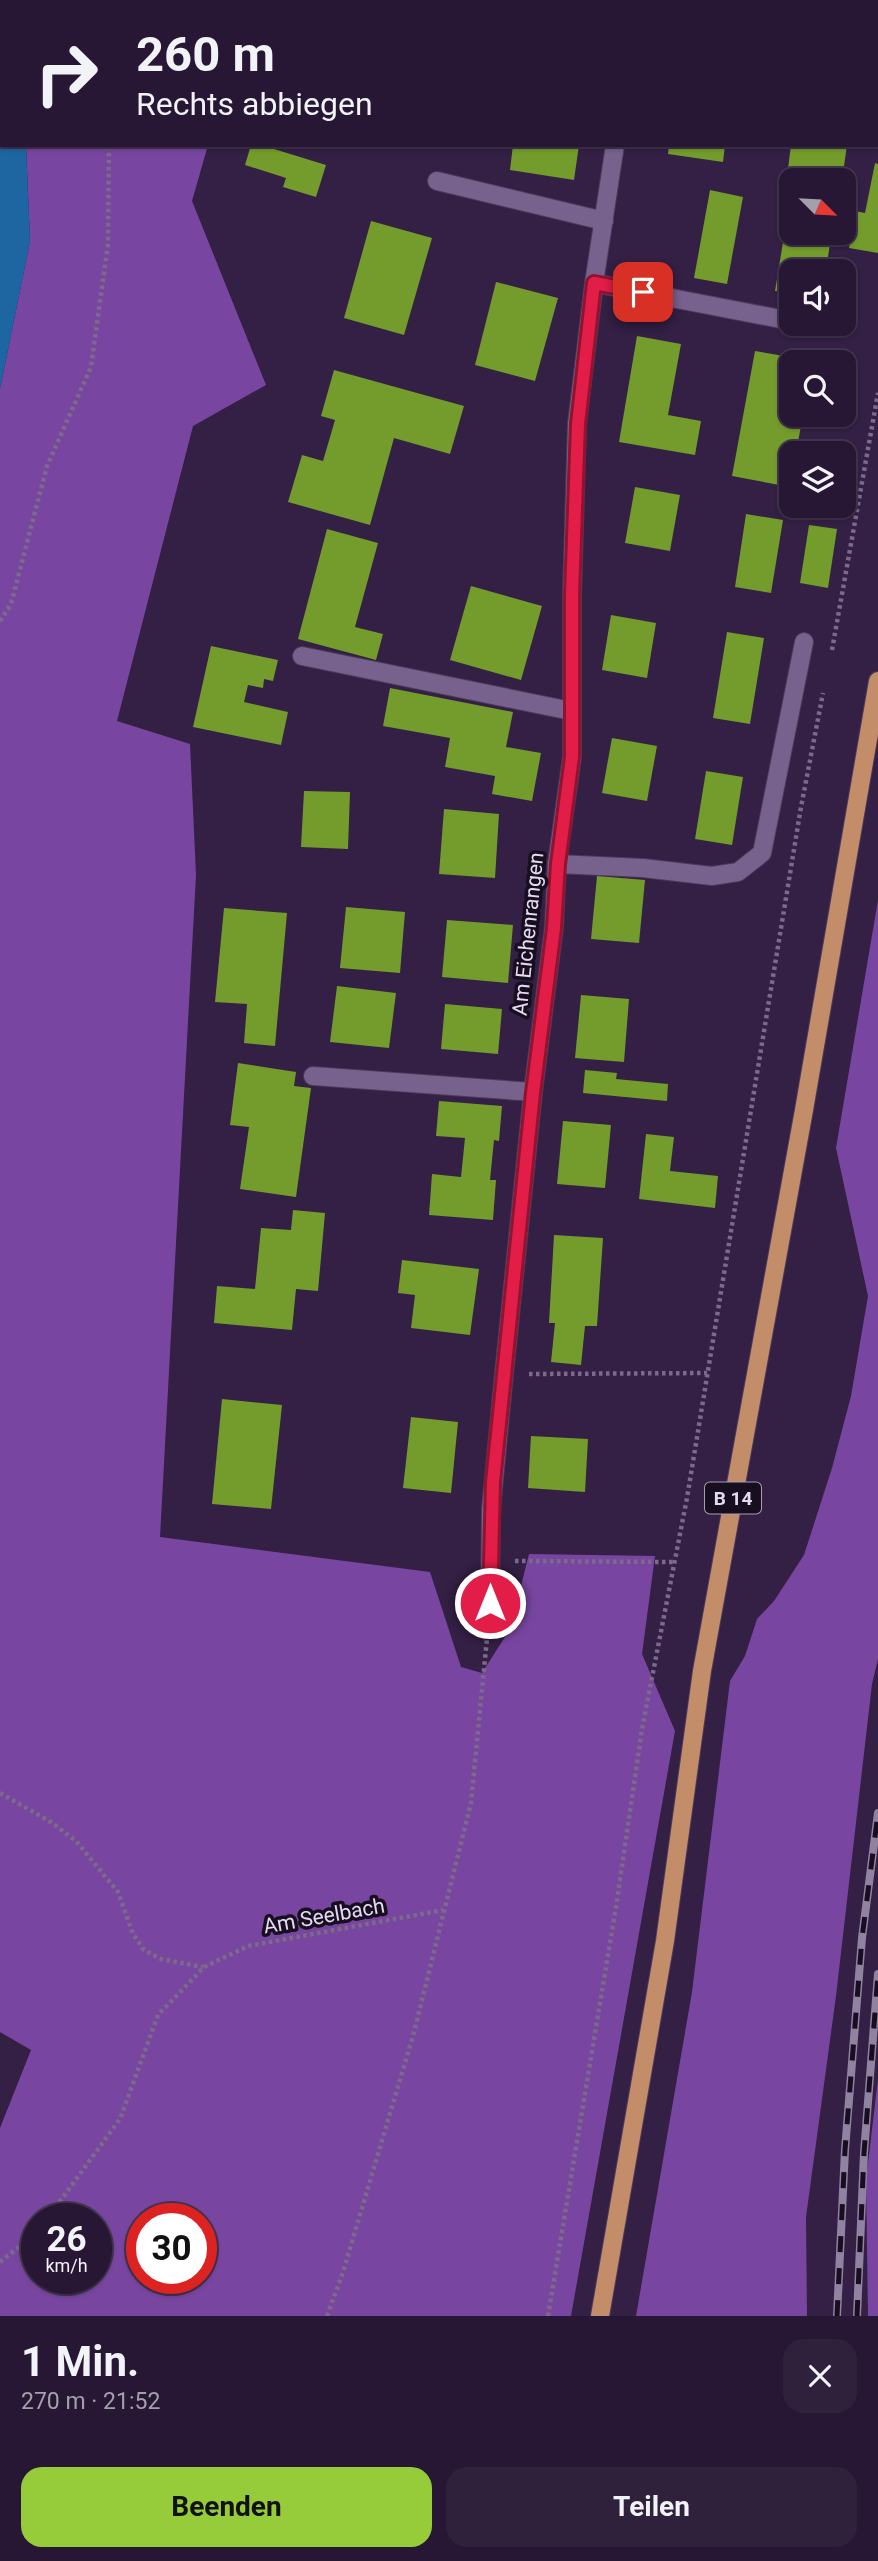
<!DOCTYPE html>
<html lang="de">
<meta charset="utf-8">
<style>
:root{--surface:#271734;--page:#2f203c;--text:#f1f3f6;--muted:#a49fac;--line:#43364f;--accent:#96cc39}
body{margin:0;font-family:Roboto,sans-serif;background:var(--page);color:var(--text);height:100vh;display:flex;flex-direction:column;font-size:26px;white-space:nowrap}
*{box-sizing:border-box;margin:0}
p{font-size:23px;color:var(--muted)}
.icon{flex:none;width:38px;height:38px;fill:none;stroke:currentColor;stroke-width:2;stroke-linecap:round;stroke-linejoin:round}
.map{position:relative;height:2316px;overflow:hidden}
.details{display:flex;flex-direction:column;background:var(--surface);flex:1}
.details>*{flex:none}
.hud{position:absolute;left:0px;top:0px;width:878px;height:147px;box-shadow:0 2px 5px #0004,0 0 0 2px var(--line);background:#271734;color:var(--text);overflow:hidden}
.needle{width:46px;rotate:114deg}
.tools{position:absolute;left:779px;top:168px;display:grid;gap:14px}
.tools a{display:grid;place-items:center;width:77px;height:77px;border-radius:14px;background:var(--surface);box-shadow:0 2px 5px #0004,0 0 0 2px var(--line);font-size:35px}
.speed{position:absolute;left:21px;top:2203px;display:flex;gap:14px;font-size:35px;font-weight:700;text-align:center}
.speed>*{display:grid;place-content:center;width:91px;height:91px;border-radius:50%;background:var(--surface);box-shadow:0 2px 5px #0004,0 0 0 2px var(--line);line-height:1}
.speed small{font-size:18px;font-weight:400}
.speed .limit{border:10px solid #d22;background:#fff;color:#111}
.pin{position:absolute;display:grid;place-items:center;width:60px;height:60px;color:#fff;margin:-30px;border-radius:14px;box-shadow:0 4px 10px #0006}
.me{position:absolute;width:77px;margin:-38px;rotate:0deg;stroke-linejoin:round;filter:drop-shadow(0 0 5px #0008)}
.turn{display:flex;align-items:center;gap:24px;height:147px;padding:0 21px;font-size:32px}
.turn .icon{width:91px;height:91px;stroke-width:2.5}
.turn b{display:block;font-size:49px;line-height:60px}
.round{display:grid;place-items:center;flex:none;width:74px;height:74px;border-radius:21px;background:var(--page)}
.head{display:flex;align-items:center;justify-content:space-between;height:119px;padding:0 21px}
h1{font-size:42px;font-weight:700;line-height:52px}
.action{display:flex;gap:14px;margin-top:auto;padding:14px 21px}
.action a{flex:1;height:80px;border-radius:21px;background:var(--accent);color:#111;font-size:28px;font-weight:700;line-height:80px;text-align:center}
.action a+a{background:var(--page);color:var(--text)}
.map>svg:first-child{display:block}
.forest{fill:#7846a0;fill-rule:evenodd}
.water{fill:#1e66a1}
.building{fill:#739c2c}
.lines{fill:none;stroke-linecap:round;stroke-linejoin:round}
.minor-casing{stroke:#4c3a5b;stroke-width:20}
.major-casing{stroke:#4c3a5b;stroke-width:20}
.path{stroke:#7b6a8a;stroke-width:4.5;stroke-dasharray:3.5 3.5;stroke-linecap:butt}
.minor{stroke:#77618d;stroke-width:18}
.major{stroke:#c38d6a;stroke-width:18}
.rail-casing{stroke:#9282a1;stroke-width:8}
.rail{stroke:#170e1f;stroke-width:5;stroke-dasharray:16;stroke-linecap:butt}
.route-casing{stroke:#92132f;stroke-width:18}
.route{stroke:#e11d48;stroke-width:12}
.labels{text-anchor:middle;dominant-baseline:central;stroke-width:7;stroke-linejoin:round;paint-order:stroke}
.shield{fill:#170e1f;stroke:#a89db3;stroke-width:2}
.shield-label{font-size:19px;font-weight:bold;fill:#e6daf3}
.street-label{font-size:21px;fill:#e6daf3;stroke:#170e1f}
</style>
<div class="map">
<svg width="878" height="2316" viewBox="0 0 878 2316">
<rect width="100%" height="100%" fill="#341f45"/>
<g class="forest">
<path d="M26 145H208L192 201 266 385 193 426 117 721 190 744 196 875 160 1537 430 1572 461 1667 482 1673 510 1629 529 1554 655 1556 642 1654 675 1731 571 2316H0V2128L31 2050 0 2032V389L30 241ZM37 2219H96V2278H37ZM142 2219H201V2278H142Z"/>
<polygon points="878,900 878,1659 872,1684 836,1996 806,2217 807,2316 636,2316 692,1992 730,1681 745,1656 757,1619 774,1601 804,1555 832,1468 851,1396 868,1296 836,1148"/>
<polygon points="878,2079 878,2316 868,2316 866,2180"/>
</g>
<polygon class="water" points="0,0 2,145 26,145 30,241 0,389"/>
<g class="building">
<polygon points="251,145 261,145 326,165 316,197 283,187 286,178 245,165"/>
<polygon points="513,145 579,145 574,180 510,170"/>
<polygon points="669,145 725,145 723,162 668,154"/>
<polygon points="791,145 847,145 842,180 809,180 787,177"/>
<polygon points="875,163 878,164 878,253 849,248 855,211 865,213"/>
<polygon points="710,190 743,197 727,284 694,278"/>
<polygon points="371,221 432,238 404,335 344,318"/>
<polygon points="784,236 830,243 826,271 791,271 791,293 775,291"/>
<polygon points="496,282 558,298 535,381 475,365"/>
<polygon points="637,336 681,344 668,415 701,421 695,455 619,442"/>
<polygon points="755,351 814,361 791,362 791,415 803,415 796,453 791,453 790,487 732,476"/>
<polygon points="334,370 464,406 450,454 394,438 370,525 288,502 302,455 323,461 335,420 321,416"/>
<polygon points="635,487 680,495 670,551 625,543"/>
<polygon points="746,514 783,520 771,593 735,587"/>
<polygon points="809,525 837,529 828,588 800,583"/>
<polygon points="327,529 378,543 355,627 383,634 376,660 298,639"/>
<polygon points="471,586 542,606 521,680 450,660"/>
<polygon points="611,615 656,623 647,678 602,670"/>
<polygon points="727,632 764,638 750,724 713,718"/>
<polygon points="211,646 278,660 273,681 264,679 263,688 248,685 244,702 288,712 281,745 193,727"/>
<polygon points="390,688 513,712 506,747 541,753 532,801 492,794 495,776 445,767 450,738 383,726"/>
<polygon points="612,738 657,746 647,801 602,793"/>
<polygon points="706,771 743,777 732,845 695,839"/>
<polygon points="304,791 350,792 348,849 301,847"/>
<polygon points="444,809 499,814 495,878 439,874"/>
<polygon points="597,876 645,880 639,943 591,939"/>
<polygon points="346,907 405,912 400,973 340,968"/>
<polygon points="224,908 287,913 275,1046 244,1043 247,1004 215,1002"/>
<polygon points="447,920 513,925 508,983 442,977"/>
<polygon points="337,986 396,993 389,1048 330,1042"/>
<polygon points="581,995 629,999 624,1062 575,1058"/>
<polygon points="445,1004 502,1009 498,1054 441,1049"/>
<polygon points="238,1063 296,1072 294,1086 311,1088 296,1197 240,1189 249,1127 230,1125"/>
<polygon points="585,1070 617,1073 616,1079 668,1084 667,1101 583,1093"/>
<polygon points="439,1101 502,1106 499,1141 494,1140 490,1180 496,1180 493,1220 429,1215 432,1174 461,1177 465,1138 436,1136"/>
<polygon points="563,1121 611,1125 605,1188 557,1184"/>
<polygon points="646,1134 674,1137 670,1171 718,1176 715,1208 639,1199"/>
<polygon points="293,1210 325,1213 318,1291 296,1289 292,1330 214,1323 217,1286 255,1289 261,1228 291,1230"/>
<polygon points="554,1235 603,1238 597,1326 585,1326 581,1365 551,1362 555,1323 549,1323"/>
<polygon points="402,1260 479,1269 470,1335 411,1328 415,1295 398,1293"/>
<polygon points="222,1399 282,1405 271,1509 212,1504"/>
<polygon points="411,1417 458,1422 451,1493 403,1488"/>
<polygon points="531,1436 588,1439 585,1492 528,1488"/>
</g>
<g class="lines">
<g class="minor-casing">
<g id="minor">
<polyline points="635,2 635,0"/>
<polyline points="437,181 604,221"/>
<polyline points="594,283 791,321"/>
<polyline points="807,324 831,328"/>
<polyline points="302,656 571,711"/>
<polyline points="557,864 643,868 712,876 738,872 762,853 804,642"/>
<polyline points="313,1076 533,1092"/>
<polyline points="490,1603 491,1509 504,1374 533,1092 554,927 557,864 572,757 572,595 577,424 594,283 615,145"/>
</g>
</g>
<g class="major-casing">
<polyline id="major" points="600,2316 665,1941 702,1671 804,1110 878,681"/>
</g>
<g class="path">
<polyline points="103,2 103,0"/>
<polyline points="0,621 11,604 47,466 91,367 108,244 109,145"/>
<polyline points="832,650 878,393"/>
<polyline points="529,1374 707,1373"/>
<polyline points="515,1561 675,1562"/>
<polyline points="0,1793 51,1822 76,1841 118,1892 133,1934 144,1950 161,1959 203,1967"/>
<polyline points="47,2219 120,2119 158,2015 204,1967 248,1946 443,1910"/>
<polyline points="0,2262 37,2233"/>
<polyline points="327,2316 343,2272 413,2036 471,1803 488,1628"/>
<polyline points="548,2316 616,1907 642,1729 687,1498 801,807 823,693"/>
</g>
<use href="#minor" class="minor"/>
<use href="#major" class="major"/>
<g class="rail-casing">
<g id="rail">
<polyline points="837,2316 845,2150 862,1938 878,1813"/>
<polyline points="857,2316 864,2153 878,1974"/>
</g>
</g>
<use href="#rail" class="rail"/>
</g>
<g class="lines">
<g class="route-casing">
<polyline id="route" points="490,1603 493,1482 533,1093 554,928 558,864 572,757 572,595 578,424 594,283 643,292"/>
</g>
<use href="#route" class="route"/>
</g>
<g class="labels">
<rect class="shield" x="705" y="1482.5" width="56" height="31" rx="5"/>
<g class="shield-label">
<text x="733" y="1498">B 14</text>
</g>
<g class="street-label">
<text transform="translate(528 934) rotate(-84)">Am Eichenrangen</text>
<text transform="translate(324 1916) rotate(-10)">Am Seelbach</text>
</g>
</g>
</svg>
<div class="tools">
<a><svg class="needle" viewBox="-14 -14 28 28"><path d="M0-13l5 13h-10z" fill="#e53935"/><path d="M0 13l5-13h-10z" fill="#a49fac"/></svg></a>
<a><svg class="icon" aria-label="sound" viewBox="0 0 24 24"><path d="M4 9h4l5-4v14l-5-4H4zM17 9q2 3 0 6"/></svg></a>
<a><svg class="icon" aria-label="search" viewBox="0 0 24 24"><circle cx="10" cy="10" r="6"/><path d="M15 15l6 6"/></svg></a>
<a><svg class="icon" aria-label="layers" viewBox="0 0 24 24"><path d="M12 4l9 5-9 5-9-5zM3 14l9 5 9-5"/></svg></a>
</div>
<div class="speed"><div>26<small>km/h</small></div><div class="limit">30</div></div>
<div class="pin" style="left:643px;top:292px;background:#d93025"><svg class="icon" aria-label="arrive" viewBox="0 0 24 24"><path d="M6 21V4h12l-3 4 3 4H6"/></svg></div>
<svg class="me" style="left:490px;top:1603px" viewBox="-20 -20 40 40"><circle r="17" fill="#e11d48" stroke="#fff" stroke-width="3"/><path d="M0-11L8 9 0 5-8 9z" fill="#fff"/></svg>
<div class="hud">
<div class="turn"><svg class="icon" aria-label="right" viewBox="0 0 24 24"><path d="M7 20v-9h11M14 6l5 5-5 5"/></svg><div><b>260 m</b>Rechts abbiegen</div></div>
</div>
</div>
<section class="details">
<div class="head"><div><h1>1 Min.</h1><p>270 m · 21:52</p></div><a class="round"><svg class="icon" aria-label="close" viewBox="0 0 24 24"><path d="M6 6l12 12M18 6L6 18"/></svg></a></div>
<div class="action"><a>Beenden</a><a>Teilen</a></div>
</section>
